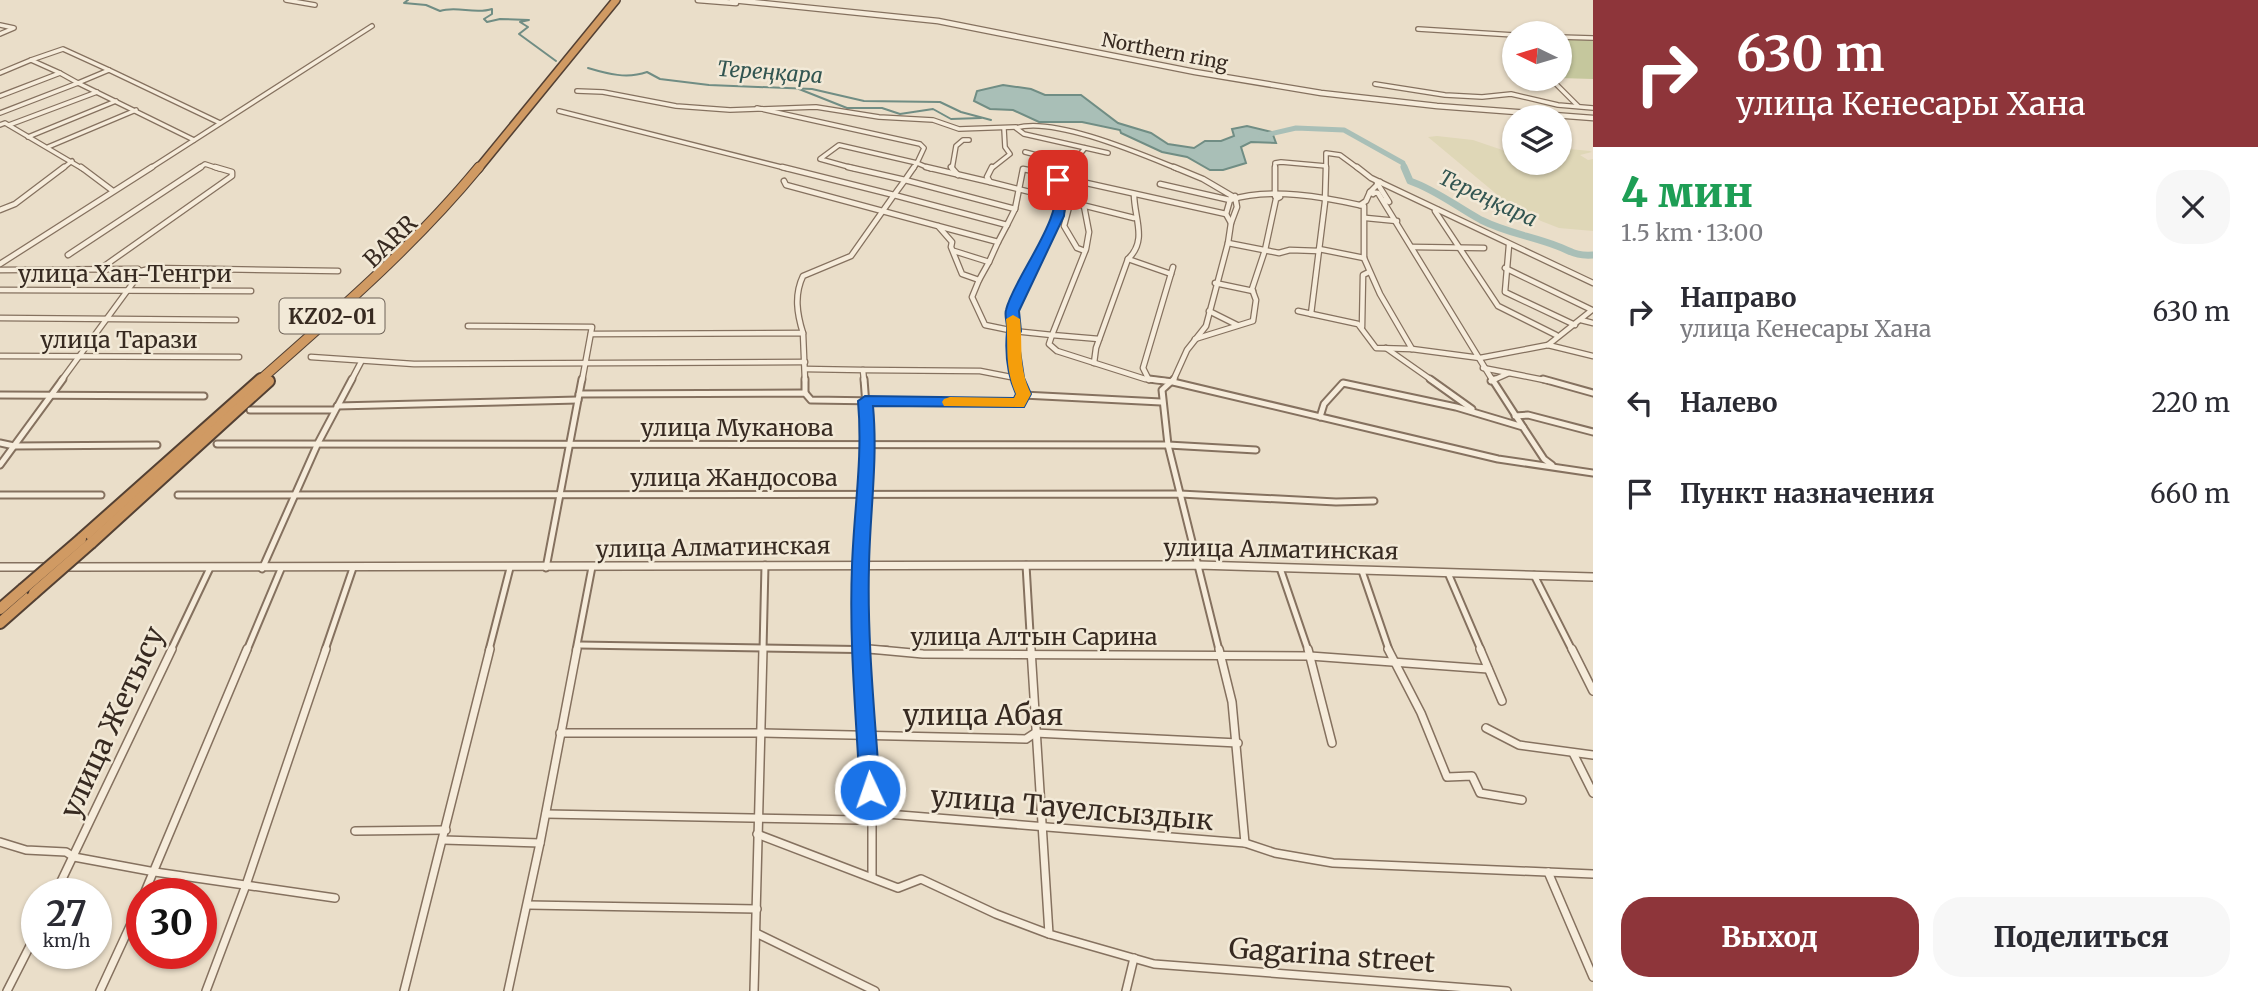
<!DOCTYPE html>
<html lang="ru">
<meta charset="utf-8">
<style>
:root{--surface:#fff;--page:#f7f7f7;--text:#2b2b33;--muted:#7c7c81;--accent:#8e353a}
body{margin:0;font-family:Merriweather,serif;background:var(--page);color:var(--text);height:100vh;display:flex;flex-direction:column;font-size:26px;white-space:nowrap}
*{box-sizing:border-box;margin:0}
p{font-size:23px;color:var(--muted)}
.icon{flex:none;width:38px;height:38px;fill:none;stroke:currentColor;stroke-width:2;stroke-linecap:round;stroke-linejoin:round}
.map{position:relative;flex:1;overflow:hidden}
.side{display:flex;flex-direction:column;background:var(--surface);width:665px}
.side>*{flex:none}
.banner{background:#8e353a;color:#fff;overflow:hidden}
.needle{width:46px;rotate:275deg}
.fabs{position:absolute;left:1502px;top:21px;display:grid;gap:14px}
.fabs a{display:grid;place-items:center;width:70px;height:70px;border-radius:50%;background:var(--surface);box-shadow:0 2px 5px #0004;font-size:35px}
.speed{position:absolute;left:21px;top:878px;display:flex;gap:14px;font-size:35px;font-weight:700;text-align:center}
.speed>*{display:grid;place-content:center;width:91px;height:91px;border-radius:50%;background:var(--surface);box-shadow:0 2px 5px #0004;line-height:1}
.speed small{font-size:18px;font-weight:400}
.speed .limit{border:10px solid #d22;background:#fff;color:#111}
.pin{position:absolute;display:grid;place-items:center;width:60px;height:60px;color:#fff;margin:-30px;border-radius:14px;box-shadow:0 4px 10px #0006}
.me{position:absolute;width:77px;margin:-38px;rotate:357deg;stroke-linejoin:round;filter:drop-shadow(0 0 5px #0008)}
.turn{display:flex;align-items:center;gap:24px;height:147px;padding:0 28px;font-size:32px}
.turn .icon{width:91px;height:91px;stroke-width:2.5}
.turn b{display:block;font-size:49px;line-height:60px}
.round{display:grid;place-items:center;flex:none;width:74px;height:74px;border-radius:28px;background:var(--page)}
.summary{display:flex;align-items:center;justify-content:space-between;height:119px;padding:0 28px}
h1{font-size:42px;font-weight:800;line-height:52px;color:#1e9e55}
.action{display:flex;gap:14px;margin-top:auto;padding:14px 28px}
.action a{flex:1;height:80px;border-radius:28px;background:var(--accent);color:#fff;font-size:28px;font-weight:800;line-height:80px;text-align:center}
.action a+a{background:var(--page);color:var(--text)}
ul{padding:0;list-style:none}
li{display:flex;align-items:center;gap:21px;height:91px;padding:0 28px}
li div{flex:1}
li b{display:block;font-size:26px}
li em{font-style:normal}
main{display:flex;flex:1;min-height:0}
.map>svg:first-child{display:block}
.farmland{fill:#dfd7b7}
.green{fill:#c5c79d}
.water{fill:#a9bfb7;stroke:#708d84;stroke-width:2}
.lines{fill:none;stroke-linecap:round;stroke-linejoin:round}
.stream{stroke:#708d84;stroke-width:2}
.river-far1{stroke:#a9bfb7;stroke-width:5}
.river{stroke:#a9bfb7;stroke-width:7}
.minor-far3-casing{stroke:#85715f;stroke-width:6}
.minor-far2-casing{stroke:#85715f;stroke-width:7}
.minor-far1-casing{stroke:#85715f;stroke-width:9}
.minor-casing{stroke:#85715f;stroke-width:10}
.tertiary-far1-casing{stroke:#85715f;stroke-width:7}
.tertiary-casing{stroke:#85715f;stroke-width:10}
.motorway-far2-casing{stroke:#534033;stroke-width:10}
.motorway-far1-casing{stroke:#534033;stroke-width:11}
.motorway-casing{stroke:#534033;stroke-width:14}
.minor-far3{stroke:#f6ecdb;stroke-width:3.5}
.minor-far2{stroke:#f6ecdb;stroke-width:4.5}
.minor-far1{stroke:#f6ecdb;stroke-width:5}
.minor{stroke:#f6ecdb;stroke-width:7}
.tertiary-far1{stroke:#f6ecdb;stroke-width:4.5}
.tertiary{stroke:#f6ecdb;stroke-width:7}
.motorway-far2{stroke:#d09a63;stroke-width:7}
.motorway-far1{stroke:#d09a63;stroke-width:9}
.motorway{stroke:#d09a63;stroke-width:10}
.motorway-bridge-casing{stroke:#534033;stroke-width:14;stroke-linecap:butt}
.motorway-bridge{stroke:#d09a63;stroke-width:10}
.route{fill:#1a73e8;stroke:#114b97;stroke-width:2}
.slow{fill:#f59e0b}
.labels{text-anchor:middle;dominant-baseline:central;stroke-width:5;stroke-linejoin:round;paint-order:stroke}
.far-street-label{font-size:19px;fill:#372a21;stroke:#f2e9d7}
.far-water-label{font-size:21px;font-style:italic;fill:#325551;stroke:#f2e9d7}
.shield{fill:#f2e9d7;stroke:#6f6358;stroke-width:2}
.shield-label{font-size:21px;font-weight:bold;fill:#372a21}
.street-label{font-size:23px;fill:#372a21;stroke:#f2e9d7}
.near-street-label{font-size:28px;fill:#372a21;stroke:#f2e9d7}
</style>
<main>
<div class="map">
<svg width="1593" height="991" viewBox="0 0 1593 991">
<rect width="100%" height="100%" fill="#eadec9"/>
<polygon class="farmland" points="1437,136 1473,140 1514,154 1514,163 1559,163 1559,148 1590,151 1592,152 1580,155 1588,160 1593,159 1593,231 1559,228 1541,221 1500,197 1428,137"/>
<polygon class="green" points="1559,38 1593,40 1593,79 1559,78"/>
<polygon class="water" points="1003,85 1031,89 1045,95 1081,95 1118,123 1151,133 1168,144 1194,148 1205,141 1221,141 1234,136 1232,129 1247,126 1272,132 1276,143 1251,142 1241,147 1246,163 1223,170 1210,170 1187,157 1162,152 1121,133 1120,130 1082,122 1039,122 1013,110 990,109 974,101 977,91"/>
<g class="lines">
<g class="stream">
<path d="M408 0 404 3 426 5 440 11C457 5 474 15 492 9V14L484 19 487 22 500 19 529 20 520 22 528 27 519 34 556 61"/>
<path d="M588 68C608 74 627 79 647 72L660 79 709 85 812 89 864 101 940 102 961 112 991 120"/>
<polyline points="799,89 847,108 882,108 900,114 933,109 951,119 981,118"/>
</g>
<polyline class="river-far1" points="1261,136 1296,128 1344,130 1403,163 1405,169"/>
<path class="river" d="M1404 167 1410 181C1436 190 1457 207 1481 220 1507 233 1531 236 1557 246 1573 252 1575 256 1593 255"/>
<g class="minor-far3-casing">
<g id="minor-far3">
<polyline points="286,0 315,5"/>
<polyline points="0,25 14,28 0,34"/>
<polyline points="1418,29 1514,35"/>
<polyline points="1559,37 1593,38"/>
<polyline points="31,60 63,49 109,70"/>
<polyline points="0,73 31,60 60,73"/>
<polyline points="1375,84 1445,95 1482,97 1511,94 1558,105 1593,108"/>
<polyline points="1556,84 1578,106"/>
<polyline points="577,91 603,92 676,106 730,110 816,107 879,117 933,120 959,129 1016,127"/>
<polyline points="0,96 60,73 78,83 109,70 220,123"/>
<polyline points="757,108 920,144 924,148 917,163"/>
<polyline points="559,111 789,169"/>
<polyline points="0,113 78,83 194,140"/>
<polyline points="0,125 5,123 83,169"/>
<polyline points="9,125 97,92"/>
<polyline points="28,137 116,101"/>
<polyline points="48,147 136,110"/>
<polyline points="1025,152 1071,164"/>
<path d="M1108 153 1024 134 1016 128C1053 116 1141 154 1178 169"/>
<polyline points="917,163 931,169"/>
<polyline points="62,169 72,161"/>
<polyline points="149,169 372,26"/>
<polyline points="198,169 205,164 220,169"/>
<polyline points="856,169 820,159 839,145 917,163"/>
<polyline points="913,169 917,163"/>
<polyline points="952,169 956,146 963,140 969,140"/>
<polyline points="991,169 1010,154 1005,147 1004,129"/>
<polyline points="1068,169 1085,148"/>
<polyline points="1275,169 1275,163 1281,162 1326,166"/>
<polyline points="1326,169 1326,153 1340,155 1359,169"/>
</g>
</g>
<g class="minor-far2-casing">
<g id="minor-far2">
<polyline points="81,167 113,191"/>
<path d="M782 167 894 195 851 256 803 276C794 295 797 314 803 333"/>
<polyline points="848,167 905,180 914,167"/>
<polyline points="926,167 990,182"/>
<polyline points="951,167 958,175"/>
<polyline points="992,167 987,177 990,182 1134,218"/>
<polyline points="1275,167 1275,196"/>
<polyline points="1357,167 1371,178 1593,283"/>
<polyline points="1064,178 1226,214"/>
<polygon points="905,180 1015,209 1007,225 894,195"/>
<polyline points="784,181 786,185 938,226 952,242 951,247 962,274 979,280 972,297 985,325 1014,331 1012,311 1058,217 1062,180 1069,167"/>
<polyline points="1380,182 1370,192 1378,193 1493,381"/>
<polyline points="1377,183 1389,202 1385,200"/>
<polyline points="1160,184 1230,200 1232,196 1203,179 1174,167"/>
<polyline points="1065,201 1069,207 1064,226 1077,248 1085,251"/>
<polyline points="1081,205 1084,206 1089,232 1086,249 1052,335 1099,339"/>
<polyline points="1360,205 1366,201 1370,192 1373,194"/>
<polyline points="1015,209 1023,169 1053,175 1060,183"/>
<polyline points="0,210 15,204 64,167"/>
<polyline points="1438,210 1435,211 1498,306 1556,335"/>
<polyline points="1366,218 1397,221"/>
<polyline points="1231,223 1237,207 1235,196"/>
<polyline points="938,226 998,242 989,262"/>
<polyline points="998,242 1007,225"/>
<polyline points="1228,243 1279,253 1290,250 1319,251"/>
<polyline points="1509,245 1505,292 1575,325"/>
<polyline points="1412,247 1484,248"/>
<polyline points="1319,249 1364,258"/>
<polyline points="954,251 989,262 979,280"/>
<polyline points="68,255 201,167"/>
<path d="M1128 259C1148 240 1134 218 1134 194"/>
<polyline points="0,264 152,167"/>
<polyline points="1505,268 1592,310 1548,345"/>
<polyline points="100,269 232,176 232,172 215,167"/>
<polyline points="0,270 138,269 141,272 61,381"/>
<polyline points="141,271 153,268 338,271"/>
<polyline points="1215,283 1253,291"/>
<polyline points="0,290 251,291"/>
<polyline points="1209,311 1237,325"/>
<polyline points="1298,311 1358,324 1376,348 1412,349 1480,358 1548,345 1593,356"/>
<polyline points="1311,314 1325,202 1326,167"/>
<polyline points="0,318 236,320"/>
<polyline points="1581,320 1593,323"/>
<polyline points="468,326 592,327 582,381"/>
<polyline points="1362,327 1363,275 1369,272"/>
<polyline points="591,334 803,333 805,381"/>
<polyline points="1195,339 1253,321 1256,300 1252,289 1265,250 1276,199 1280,197"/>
<polyline points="1386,348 1433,381"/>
<polyline points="0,356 239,357"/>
<polyline points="311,357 414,364 805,362"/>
<polyline points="1094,363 1096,348 1128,259 1171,274"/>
<polyline points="1483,368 1509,373"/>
<polyline points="805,369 863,370 864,381"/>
<polyline points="863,370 980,371 1016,378"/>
<polyline points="1149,380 1143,368 1173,267"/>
<polyline points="351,381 361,362"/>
<polyline points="1017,381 1012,355 1014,331 1052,335 1049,344 1057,351 1145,379 1165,381"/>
<path d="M1173 381 1187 350 1206 326 1228 243 1231 223 1226 214 1230 200C1270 187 1324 197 1364 206V258L1380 294 1412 349"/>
<polyline points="1491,381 1509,373 1549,381"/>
</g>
</g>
<g class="minor-far1-casing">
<g id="minor-far1">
<polyline points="805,379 805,393"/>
<polyline points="1016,379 1023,395"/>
<polyline points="1149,379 1173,382 1498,459 1593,473"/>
<polyline points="1174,379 1162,390 1168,445 1219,650"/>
<polyline points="1430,379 1472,409"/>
<polyline points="1492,379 1523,427"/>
<polyline points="1543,379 1593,393"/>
<polyline points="1491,381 1495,379"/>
<polyline points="579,394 805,393 811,400 1019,403 1023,395"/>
<polyline points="0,395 204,396"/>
<polyline points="1023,395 1161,402"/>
<polyline points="337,406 578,400"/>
<polyline points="250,410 334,410"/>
<polyline points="1515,416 1528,415 1593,432"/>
<polyline points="1320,417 1324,404 1343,383 1456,407 1523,427 1544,459 1552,465"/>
<polyline points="0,443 14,446 157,445"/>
<polyline points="217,444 1168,445 1256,450"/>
<polyline points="0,465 63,379"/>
<polyline points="0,495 101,495"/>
<polyline points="178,495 1180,494 1336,502 1374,501"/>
<polyline points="1026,565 1031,650"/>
<polyline points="546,568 582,379"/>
<polyline points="1280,568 1308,650"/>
<polyline points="262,569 318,443 352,379"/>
<polyline points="1362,571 1389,650"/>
<polyline points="1448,573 1481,650"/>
<polyline points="1534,575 1572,650"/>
<polyline points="579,645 887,650"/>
<polyline points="171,650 210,568"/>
<polyline points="247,650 281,569"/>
<polyline points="325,650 353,568"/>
<polyline points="489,650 510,568"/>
<polyline points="576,650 592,567"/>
<polyline points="763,650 765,565"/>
<polyline points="861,650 861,565 869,445 864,379"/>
</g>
</g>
<g class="minor-casing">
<g id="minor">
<polyline points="861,649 872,818 872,877"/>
<polyline points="869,649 923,654 1310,656 1488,669"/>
<polyline points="1031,649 1049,934 1154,964 1507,991"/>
<polyline points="1219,649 1232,702 1245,843"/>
<polyline points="1308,649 1332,743"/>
<polyline points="1388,649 1421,713 1447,777 1472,776 1480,793 1522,800"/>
<polyline points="1480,649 1502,701"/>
<polyline points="1572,649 1593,691"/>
<polyline points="1486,728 1519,745 1593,755"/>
<polyline points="560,733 760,733 1026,739 1035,733 1238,743"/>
<polyline points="1573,753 1593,793"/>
<polyline points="546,814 859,820 887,814 1245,843 1275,853 1333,863 1593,874"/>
<polyline points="355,831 446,830"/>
<polyline points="757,834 898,888 921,879 996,914 1049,934"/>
<polyline points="443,840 540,843"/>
<polyline points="0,842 26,850 66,852 74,857 155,872 335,898"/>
<polyline points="1548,872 1593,977"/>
<polyline points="55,894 172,649"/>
<polyline points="144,894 247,649"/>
<polyline points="528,905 757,909"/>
<polyline points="756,933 875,991"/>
<polyline points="7,991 37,932"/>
<polyline points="100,991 142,900"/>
<polyline points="206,991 246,885 326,649"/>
<polyline points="404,991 490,649"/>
<polyline points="508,991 540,843 577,649"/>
<polyline points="754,991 763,649"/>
<polyline points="1126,991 1134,958"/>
</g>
</g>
<g class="tertiary-far1-casing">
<g id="tertiary-far1">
<polyline points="698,0 736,3"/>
<polyline points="732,0 938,21 1195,72 1321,93 1437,106 1593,118"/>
</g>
</g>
<g class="tertiary-casing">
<g id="tertiary">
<polyline points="0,567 49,567"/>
<polyline points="64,567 1198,565 1593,577"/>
</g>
</g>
<g class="motorway-far2-casing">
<polyline id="motorway-far2" points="478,169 616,0"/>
</g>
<g class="motorway-far1-casing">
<path id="motorway-far1" d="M259 381C336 313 414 246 479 167"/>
</g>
<g class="motorway-casing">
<g id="motorway">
<polyline points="81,539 261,379"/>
<polyline points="91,543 269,381"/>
<polyline points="0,609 23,589"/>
<polyline points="0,623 34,593"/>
</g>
</g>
<use href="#minor-far3" class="minor-far3"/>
<use href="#minor-far2" class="minor-far2"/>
<use href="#minor-far1" class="minor-far1"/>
<use href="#minor" class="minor"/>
<use href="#tertiary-far1" class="tertiary-far1"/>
<use href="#tertiary" class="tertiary"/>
<use href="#motorway-far2" class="motorway-far2"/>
<use href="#motorway-far1" class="motorway-far1"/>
<use href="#motorway" class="motorway"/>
<g class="motorway-bridge-casing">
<g id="motorway-bridge">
<polyline points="23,589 81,539"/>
<polyline points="34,593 91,543"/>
</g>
</g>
<use href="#motorway-bridge" class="motorway-bridge"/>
</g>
<path class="route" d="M1058 176 1062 177 1067 186 1064 216 1019 311 1021 331 1018 338 1024 378 1031 394 1024 407 873 406C878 459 870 512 869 566 867 641 875 716 880 790L877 797 870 799 863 797 860 790C856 716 849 641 852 566 854 508 863 459 858 401L865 396 1014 398 1016 394C1007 374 1005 353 1007 331 1008 324 1004 316 1006 310 1014 276 1069 213 1053 180Z"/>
<path class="slow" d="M1013 315 1020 319C1023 348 1018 366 1031 394L1024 407 944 406 942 402 944 399 950 397 1014 398 1016 394C1004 366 1009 348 1006 319Z"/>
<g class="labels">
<g class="far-street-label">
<text transform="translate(1165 51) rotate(11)">Northern ring</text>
</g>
<g class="far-water-label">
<text transform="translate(770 72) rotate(4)">Тереңқара</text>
<text transform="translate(1488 198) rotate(25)">Тереңқара</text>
</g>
<rect class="shield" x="279.5" y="298.5" width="105" height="35" rx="5"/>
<g class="shield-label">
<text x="332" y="316">KZ02-01</text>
</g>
<g class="street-label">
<text transform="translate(390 241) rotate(-44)">BARR</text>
<text x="125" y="273">улица Хан-Тенгри</text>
<text x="119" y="339">улица Тарази</text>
<text x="737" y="427">улица Муканова</text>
<text x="734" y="477">улица Жандосова</text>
<text transform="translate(713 547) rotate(-1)">улица Алматинская</text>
<text transform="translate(1281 549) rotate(1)">улица Алматинская</text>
<text x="1034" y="636">улица Алтын Сарина</text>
</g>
<g class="near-street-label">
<text x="983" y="715">улица Абая</text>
<text transform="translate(112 722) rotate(-65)">улица Жетысу</text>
<text transform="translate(1072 808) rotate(5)">улица Тауелсыздык</text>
<text transform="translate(1332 955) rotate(4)">Gagarina street</text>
</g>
</g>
</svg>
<div class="fabs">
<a><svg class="needle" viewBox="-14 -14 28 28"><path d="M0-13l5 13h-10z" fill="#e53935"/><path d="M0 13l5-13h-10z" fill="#7c7c81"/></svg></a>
<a><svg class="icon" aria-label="layers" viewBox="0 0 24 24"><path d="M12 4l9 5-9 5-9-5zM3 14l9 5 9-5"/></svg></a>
</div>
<div class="speed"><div>27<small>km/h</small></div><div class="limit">30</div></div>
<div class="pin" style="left:1058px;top:180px;background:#d93025"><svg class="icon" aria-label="arrive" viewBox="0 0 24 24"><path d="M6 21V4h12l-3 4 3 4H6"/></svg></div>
<svg class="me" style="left:870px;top:790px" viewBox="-20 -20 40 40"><circle r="17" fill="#1a73e8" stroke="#fff" stroke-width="3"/><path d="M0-11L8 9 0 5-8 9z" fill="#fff"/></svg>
</div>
<section class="side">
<div class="banner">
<div class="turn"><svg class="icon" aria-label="right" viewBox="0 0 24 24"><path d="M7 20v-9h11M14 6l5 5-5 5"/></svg><div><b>630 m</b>улица Кенесары Хана</div></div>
</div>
<div class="summary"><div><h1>4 мин</h1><p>1.5 km · 13:00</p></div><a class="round"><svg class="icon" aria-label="close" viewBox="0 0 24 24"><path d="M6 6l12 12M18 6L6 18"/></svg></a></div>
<ul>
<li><svg class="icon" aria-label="right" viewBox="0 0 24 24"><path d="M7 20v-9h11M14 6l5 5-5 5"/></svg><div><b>Направо</b><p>улица Кенесары Хана</p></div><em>630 m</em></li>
<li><svg class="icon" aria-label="left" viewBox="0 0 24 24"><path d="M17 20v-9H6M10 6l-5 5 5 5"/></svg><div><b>Налево</b></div><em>220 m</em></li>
<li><svg class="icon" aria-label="arrive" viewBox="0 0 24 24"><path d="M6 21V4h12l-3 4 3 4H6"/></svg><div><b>Пункт назначения</b></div><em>660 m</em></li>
</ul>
<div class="action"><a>Выход</a><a>Поделиться</a></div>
</section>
</main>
